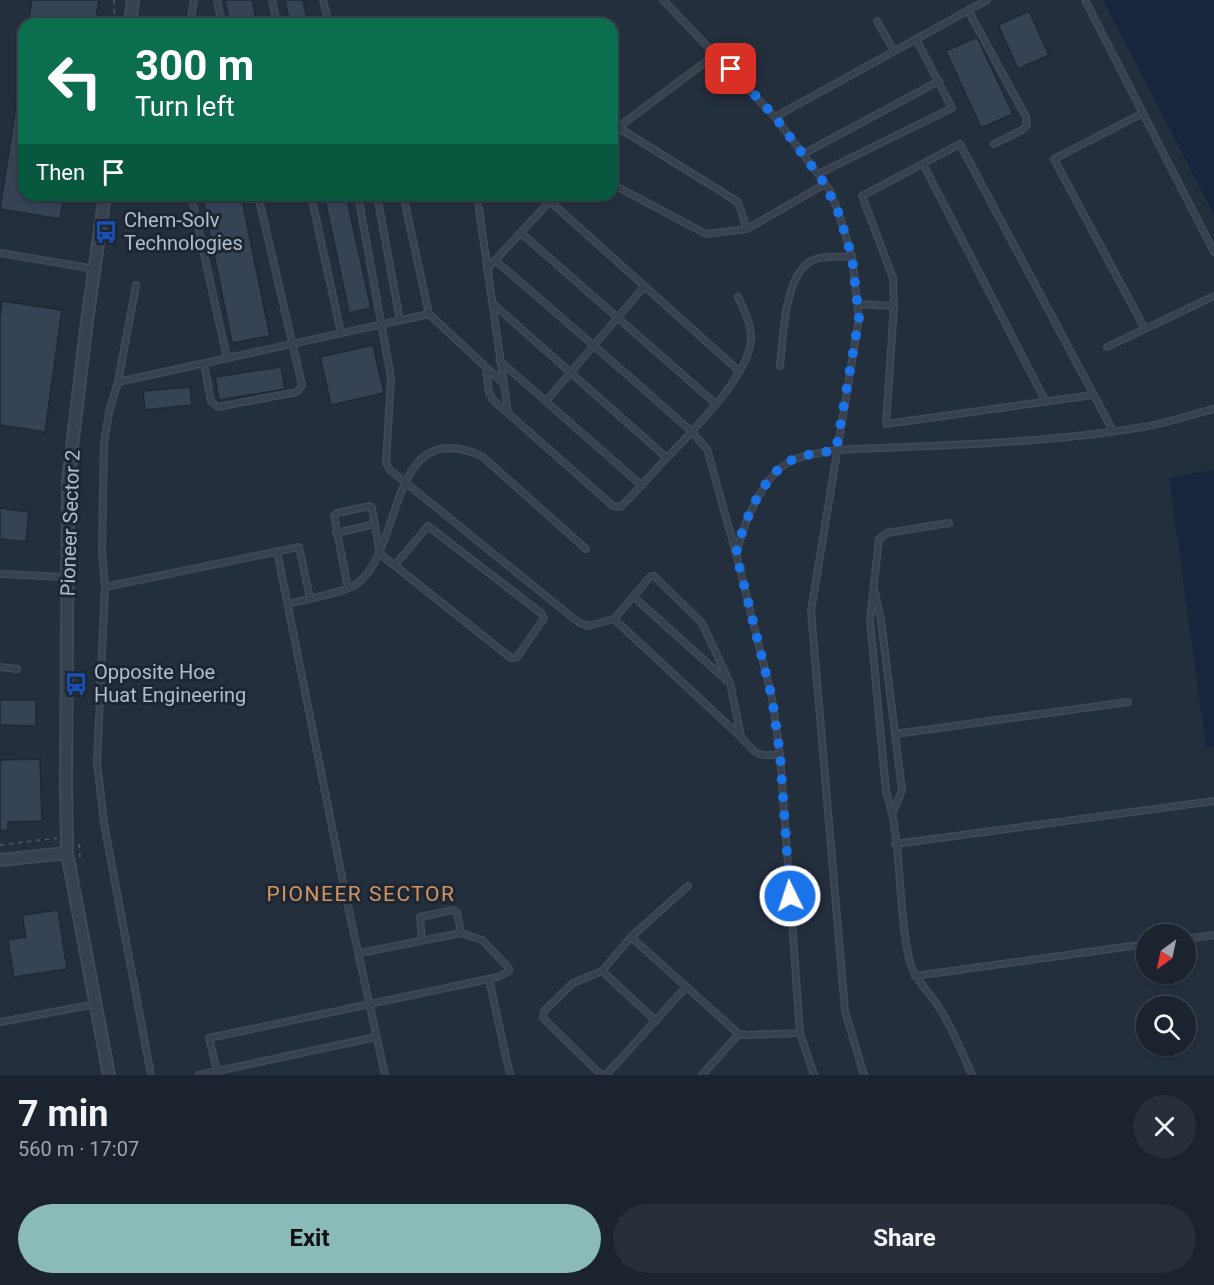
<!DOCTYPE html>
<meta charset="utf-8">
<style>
:root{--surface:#1b232e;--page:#282f3a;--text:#f1f3f6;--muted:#a0a4aa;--line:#39404a;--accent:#8bbbb9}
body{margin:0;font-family:Roboto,sans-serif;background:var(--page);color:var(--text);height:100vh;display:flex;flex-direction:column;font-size:22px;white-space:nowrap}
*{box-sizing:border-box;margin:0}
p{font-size:20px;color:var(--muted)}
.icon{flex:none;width:33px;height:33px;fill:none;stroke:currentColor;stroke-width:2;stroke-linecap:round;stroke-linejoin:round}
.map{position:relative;height:1075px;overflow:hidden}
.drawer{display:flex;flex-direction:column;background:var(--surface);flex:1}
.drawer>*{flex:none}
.top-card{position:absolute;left:18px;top:18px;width:600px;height:183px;border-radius:18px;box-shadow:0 2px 4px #0004,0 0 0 2px var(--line);background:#0b6e4f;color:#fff;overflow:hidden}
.needle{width:39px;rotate:213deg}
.buttons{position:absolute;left:1136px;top:924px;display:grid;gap:12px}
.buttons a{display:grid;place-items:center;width:60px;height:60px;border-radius:50%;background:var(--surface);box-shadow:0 2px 4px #0004,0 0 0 2px var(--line);font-size:30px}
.pin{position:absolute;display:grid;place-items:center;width:51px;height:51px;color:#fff;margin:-26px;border-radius:12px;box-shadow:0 3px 9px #0006}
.me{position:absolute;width:66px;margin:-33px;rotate:356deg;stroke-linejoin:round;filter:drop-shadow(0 0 4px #0008)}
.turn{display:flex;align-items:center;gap:21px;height:126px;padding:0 18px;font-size:27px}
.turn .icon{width:78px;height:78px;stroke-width:2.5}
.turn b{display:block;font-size:42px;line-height:51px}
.then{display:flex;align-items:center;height:57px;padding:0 18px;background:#0003;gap:12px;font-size:22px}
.round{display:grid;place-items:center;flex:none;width:63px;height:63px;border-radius:32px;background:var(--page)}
.overview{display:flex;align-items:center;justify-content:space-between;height:102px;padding:0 18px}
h1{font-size:36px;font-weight:700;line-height:45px}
.action{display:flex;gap:12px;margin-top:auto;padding:12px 18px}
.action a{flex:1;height:69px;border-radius:36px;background:var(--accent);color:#111;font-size:24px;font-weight:700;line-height:69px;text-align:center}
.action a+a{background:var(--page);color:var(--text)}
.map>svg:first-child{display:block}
.water{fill:#17263c}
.building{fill:#364354;stroke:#1f2835;stroke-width:1.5}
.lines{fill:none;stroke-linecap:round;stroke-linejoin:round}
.lane-casing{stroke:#414a57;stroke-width:8}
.street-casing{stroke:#414a57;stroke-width:14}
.path{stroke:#3f5557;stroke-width:2;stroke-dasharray:4.5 4.5;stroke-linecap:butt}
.lane{stroke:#38414e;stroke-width:5}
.street{stroke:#38414e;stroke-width:10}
.route{stroke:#1a73e8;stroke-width:10;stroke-dasharray:0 18}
.labels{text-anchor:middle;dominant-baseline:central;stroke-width:6;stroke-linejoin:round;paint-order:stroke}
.poi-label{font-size:20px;fill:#b4bcc9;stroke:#1d2633;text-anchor:start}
.street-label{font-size:20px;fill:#b4bcc9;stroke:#1d2633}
.neighbourhood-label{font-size:21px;letter-spacing:1.5px;fill:#d59563;stroke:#1d2633}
</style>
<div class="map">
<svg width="1214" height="1075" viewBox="0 0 1214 1075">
<rect width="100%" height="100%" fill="#242f3e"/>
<g class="water">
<polygon points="1103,0 1214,0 1214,215"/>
<polygon points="1214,470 1214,746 1206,748 1169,477"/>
</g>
<g class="building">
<polygon points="32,0 99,0 95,24 28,24"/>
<polygon points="225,0 252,0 257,24 230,24"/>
<polygon points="285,0 303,0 308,24 290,24"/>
<polygon points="1029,11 1049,55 1018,69 998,25"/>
<polygon points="977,37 1013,114 981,128 946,51"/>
<polygon points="19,86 24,87 24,195 64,195 60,219 0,209"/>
<polygon points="202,195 241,195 270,336 232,343"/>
<polygon points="324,195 346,195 371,308 349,313"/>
<polygon points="2,301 62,310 45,432 0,425 0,315"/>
<polygon points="373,345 384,393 331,405 320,357"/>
<polygon points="281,367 285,389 219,400 215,377"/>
<polygon points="190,387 192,405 145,410 143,391"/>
<polygon points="0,508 29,512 26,542 0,539"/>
<polygon points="0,700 36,700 36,726 0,725"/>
<polygon points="40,759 42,821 8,822 8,830 0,831 0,760"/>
<polygon points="58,910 67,969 14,977 8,940 26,937 22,915"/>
</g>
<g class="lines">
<g class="lane-casing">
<g id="lane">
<polyline points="217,0 222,24"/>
<polyline points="272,0 277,24"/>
<polyline points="323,0 329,24"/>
<polyline points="663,0 775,117 818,174 830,191 839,214 852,257 859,318 811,611 845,1011 864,1075"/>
<polyline points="1085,0 1214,252"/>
<polyline points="968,10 1026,117 1027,125 1022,130 994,144"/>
<polyline points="877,21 894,51"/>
<polyline points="190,24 194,0"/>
<polyline points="1143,113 1054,159 1145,329"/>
<polyline points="775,117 987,0"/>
<polyline points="619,128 738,202 747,229"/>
<polyline points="612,132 716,54"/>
<polyline points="803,154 939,81"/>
<polyline points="923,164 1046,402"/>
<polyline points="818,174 952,108 916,39"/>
<polyline points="612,184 706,234 747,229 825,184"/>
<polyline points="191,195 227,358"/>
<polyline points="311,195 341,333"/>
<polyline points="358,195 391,378 386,463 390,470 578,622 588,626 614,619 650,577 654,576 702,623 730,683 741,737"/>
<polyline points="377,195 400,320"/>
<polyline points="402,195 404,199 429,314 504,384"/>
<polyline points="477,195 508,413"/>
<polyline points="543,195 739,371"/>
<polyline points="377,197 387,195"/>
<polyline points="521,233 716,404"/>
<polyline points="0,253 95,269"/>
<polyline points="495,260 639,385 692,432 707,449 736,553 772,698 780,754 800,1033 814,1075"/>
<polyline points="487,269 550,201"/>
<polyline points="136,285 118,382 109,412 104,444 102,549 105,587 97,762 104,823 151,1075"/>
<polyline points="492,303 667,458"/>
<polyline points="858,304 894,306"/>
<polyline points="1107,347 1214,296"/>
<polyline points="500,361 641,485"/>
<polyline points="204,364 211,401 218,407 297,392 302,385 258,195"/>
<path d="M780 366C783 339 784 276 811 261 823 255 839 257 852 257"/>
<path d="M486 368 489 393 493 400 613 506 620 507C636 493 649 476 664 461 690 433 748 378 751 340 752 324 744 310 738 297"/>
<polyline points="118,382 429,314"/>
<polyline points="1093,395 886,424 894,306 893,278 862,196 960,144 1113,431"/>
<polyline points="546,401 644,287"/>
<path d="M949 523 887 533 879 539 870 620 886 791C903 842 897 904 909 959 914 980 929 991 940 1009 953 1029 962 1053 972 1075"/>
<polyline points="336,533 375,524"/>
<polyline points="277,551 346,897 385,1075"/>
<path d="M737 552C743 524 764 474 791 461 804 454 822 453 836 450 938 445 1042 444 1143 427 1167 423 1190 415 1214 409"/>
<polyline points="0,574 67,577"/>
<polyline points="105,587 299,547 310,598"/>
<polyline points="348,588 334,516 337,513 370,506 372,508 380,554 511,658 517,657 544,618 541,613 428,526 395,565"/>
<polyline points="875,592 881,620 902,790 893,812"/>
<polyline points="634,597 726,680"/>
<path d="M288 604C306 599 345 593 358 583 398 551 391 450 448 448 461 448 472 451 483 457L586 549"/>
<path d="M614 619 741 737C755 753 757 758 780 754"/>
<polyline points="0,667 17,669"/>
<polyline points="895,734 1128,702"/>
<polyline points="895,844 1214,801"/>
<polyline points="631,937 739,1034 746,1035 800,1033"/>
<polyline points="1185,939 1214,935"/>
<polyline points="422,940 420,917 453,910 457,912 461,933"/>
<polyline points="602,971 656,1021"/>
<polyline points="915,976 1146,944"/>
<polyline points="489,979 510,1075"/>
<polyline points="686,987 606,1075 599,1073 543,1018 544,1011 573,983 602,971 631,937 688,886"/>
<polyline points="0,1022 96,1004"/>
<polyline points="199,1075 376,1037"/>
<polyline points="218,1075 209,1038 498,977 509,971 509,968 482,940 461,933 360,953"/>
<polyline points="702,1075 739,1034"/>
</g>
</g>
<g class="street-casing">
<g id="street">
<polyline points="130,24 133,0"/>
<polyline points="105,195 87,321 68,481 66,782 67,853 109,1075"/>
<polyline points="0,860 67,853"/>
</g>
</g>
<g class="path">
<polyline points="114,0 115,24"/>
<polyline points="79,844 80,859"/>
<polyline points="0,845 57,838"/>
</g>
<use href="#lane" class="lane"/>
<use href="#street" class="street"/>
</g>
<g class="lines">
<path class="route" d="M731 69 775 117 825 184 839 214 852 257 859 318 836 450C821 453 804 454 790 461 762 476 743 524 736 553L772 698 780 754 790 896"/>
</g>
<defs>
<g id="bus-bare" transform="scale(1.8)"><path d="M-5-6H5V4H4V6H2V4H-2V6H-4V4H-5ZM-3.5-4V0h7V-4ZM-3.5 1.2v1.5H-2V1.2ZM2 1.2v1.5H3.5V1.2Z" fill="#1a4fb4" stroke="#1d2633" stroke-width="2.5" paint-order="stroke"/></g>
</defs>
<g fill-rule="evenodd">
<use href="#bus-bare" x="106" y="232"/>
<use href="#bus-bare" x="76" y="684"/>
</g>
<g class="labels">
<g class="poi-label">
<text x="124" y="220">Chem-Solv<tspan x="124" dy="23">Technologies</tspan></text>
<text x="94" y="672">Opposite Hoe<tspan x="94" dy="23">Huat Engineering</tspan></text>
</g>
<g class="street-label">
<text transform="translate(70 523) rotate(-88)">Pioneer Sector 2</text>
</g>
<g class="neighbourhood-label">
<text x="361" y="894">PIONEER SECTOR</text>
</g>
</g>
</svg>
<div class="buttons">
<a><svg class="needle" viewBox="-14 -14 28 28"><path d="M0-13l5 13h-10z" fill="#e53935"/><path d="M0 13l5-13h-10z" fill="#a0a4aa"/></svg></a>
<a><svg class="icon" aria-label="search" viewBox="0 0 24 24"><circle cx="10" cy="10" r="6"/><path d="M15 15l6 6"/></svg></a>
</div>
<div class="pin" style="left:731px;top:69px;background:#d93025"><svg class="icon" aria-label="arrive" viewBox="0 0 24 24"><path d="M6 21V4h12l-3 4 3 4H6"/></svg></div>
<svg class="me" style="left:790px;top:896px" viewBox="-20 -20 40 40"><circle r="17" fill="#1a73e8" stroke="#fff" stroke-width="3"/><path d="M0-11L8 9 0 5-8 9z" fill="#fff"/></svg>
<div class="top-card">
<div class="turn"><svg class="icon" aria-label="left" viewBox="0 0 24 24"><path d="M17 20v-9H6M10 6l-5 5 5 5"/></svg><div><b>300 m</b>Turn left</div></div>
<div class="then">Then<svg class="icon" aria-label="arrive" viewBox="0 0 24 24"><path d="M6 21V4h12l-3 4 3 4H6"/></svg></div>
</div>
</div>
<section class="drawer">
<div class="overview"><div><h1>7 min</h1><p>560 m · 17:07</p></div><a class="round"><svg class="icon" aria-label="close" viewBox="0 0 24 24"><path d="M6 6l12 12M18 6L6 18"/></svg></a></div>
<div class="action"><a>Exit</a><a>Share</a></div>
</section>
